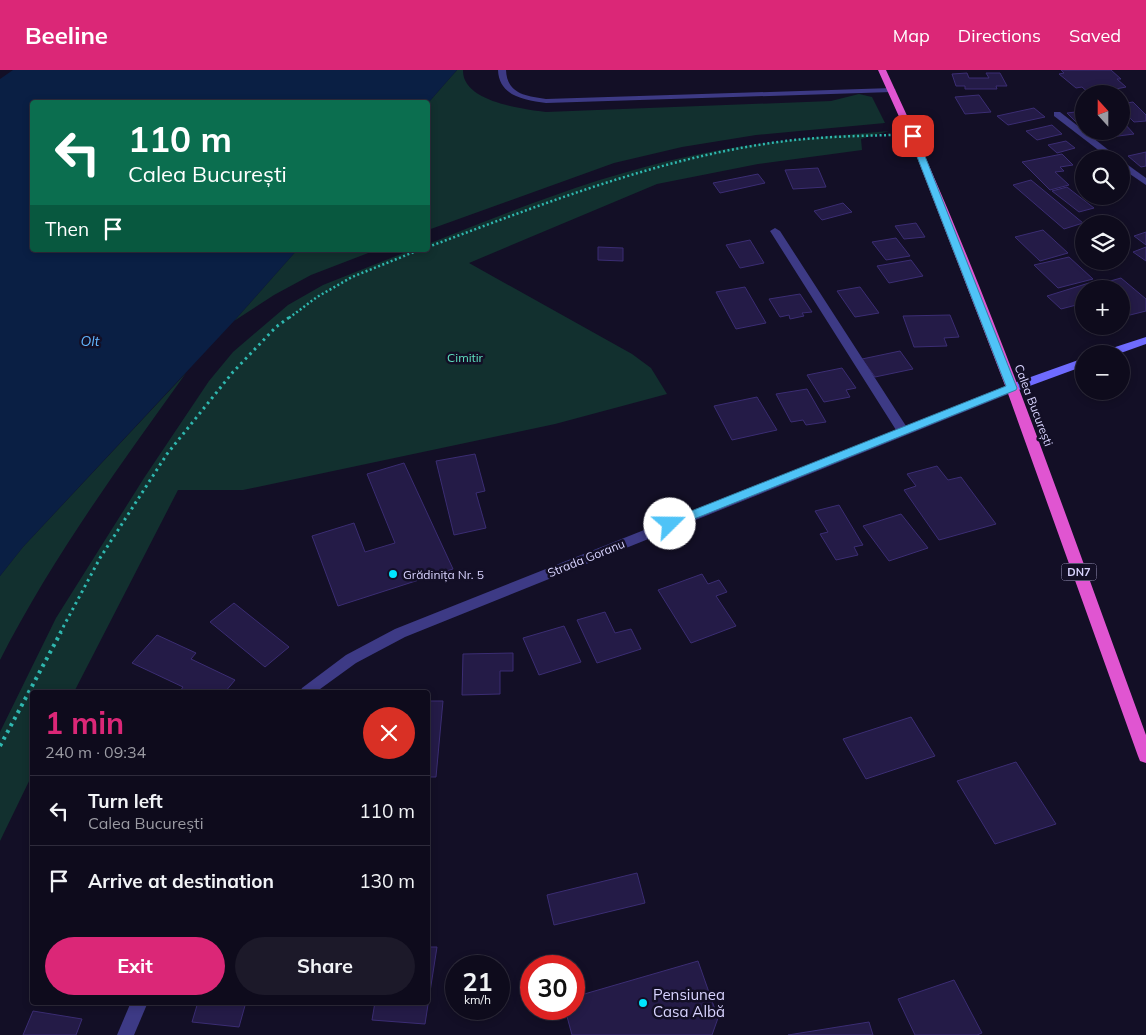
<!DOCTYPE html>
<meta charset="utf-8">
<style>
:root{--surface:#0e0b1c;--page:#1c1929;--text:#f1f3f6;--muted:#9b9ba3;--line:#2e2b3b;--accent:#db2777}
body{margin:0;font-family:Mulish,sans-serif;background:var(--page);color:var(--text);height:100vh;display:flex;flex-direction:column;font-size:19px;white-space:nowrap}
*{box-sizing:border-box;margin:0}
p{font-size:16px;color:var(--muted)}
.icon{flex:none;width:28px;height:28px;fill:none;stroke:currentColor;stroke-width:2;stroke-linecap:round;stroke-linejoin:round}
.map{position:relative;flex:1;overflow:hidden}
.details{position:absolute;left:30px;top:620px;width:400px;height:315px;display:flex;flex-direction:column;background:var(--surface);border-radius:5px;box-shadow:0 2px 8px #0003,0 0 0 1px var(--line)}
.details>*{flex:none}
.hud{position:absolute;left:30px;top:30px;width:400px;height:152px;border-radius:5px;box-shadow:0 2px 8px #0003,0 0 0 1px var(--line);background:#0b6e4f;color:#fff;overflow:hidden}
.needle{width:32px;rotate:339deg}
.controls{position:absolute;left:1075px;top:15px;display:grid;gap:10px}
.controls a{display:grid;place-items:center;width:55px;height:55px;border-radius:50%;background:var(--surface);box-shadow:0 2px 8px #0003,0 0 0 1px var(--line);font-size:25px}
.speed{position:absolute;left:445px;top:885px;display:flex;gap:10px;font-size:25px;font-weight:700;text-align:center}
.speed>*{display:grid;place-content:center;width:65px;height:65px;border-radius:50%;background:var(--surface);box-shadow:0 2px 8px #0003,0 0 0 1px var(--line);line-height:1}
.speed small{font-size:12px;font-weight:400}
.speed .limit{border:8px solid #d22;background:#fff;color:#111}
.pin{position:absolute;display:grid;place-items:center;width:42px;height:42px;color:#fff;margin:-21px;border-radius:10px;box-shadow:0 2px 8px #0006}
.me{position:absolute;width:55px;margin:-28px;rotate:68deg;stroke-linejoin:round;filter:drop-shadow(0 0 4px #0008)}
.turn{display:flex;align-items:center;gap:18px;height:105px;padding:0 15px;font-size:22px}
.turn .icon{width:65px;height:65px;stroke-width:2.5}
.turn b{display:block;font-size:35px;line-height:42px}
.then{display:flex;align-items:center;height:48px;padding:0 15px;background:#0003;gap:10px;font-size:19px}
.round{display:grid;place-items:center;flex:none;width:52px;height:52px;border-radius:26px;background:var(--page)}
.head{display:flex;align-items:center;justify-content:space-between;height:85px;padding:0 15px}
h1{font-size:30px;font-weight:700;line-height:38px;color:var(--accent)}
.primary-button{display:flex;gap:10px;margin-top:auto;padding:10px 15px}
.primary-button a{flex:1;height:58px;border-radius:30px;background:var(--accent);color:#fff;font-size:20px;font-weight:700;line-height:58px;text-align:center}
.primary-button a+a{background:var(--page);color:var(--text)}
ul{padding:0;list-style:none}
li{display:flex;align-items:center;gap:15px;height:70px;padding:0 15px;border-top:1px solid var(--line)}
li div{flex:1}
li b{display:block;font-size:19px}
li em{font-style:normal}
header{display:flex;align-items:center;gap:30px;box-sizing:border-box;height:70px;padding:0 25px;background:var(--accent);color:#fff}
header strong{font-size:24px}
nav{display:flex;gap:28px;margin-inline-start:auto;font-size:18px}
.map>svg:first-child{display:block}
.green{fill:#12302f}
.water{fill:#0a1f44}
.building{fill:#241b47;stroke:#3b2d73}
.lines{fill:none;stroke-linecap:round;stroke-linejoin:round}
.path-far2{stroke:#2fb8b0;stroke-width:2.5;stroke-dasharray:2 2.5;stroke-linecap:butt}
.path-far1{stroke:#2fb8b0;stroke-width:3;stroke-dasharray:2.5 4;stroke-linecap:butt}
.path{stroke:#2fb8b0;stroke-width:4;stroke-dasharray:3 4.5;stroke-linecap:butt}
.service{fill:#3d3a85;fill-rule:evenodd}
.minor{fill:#3d3a85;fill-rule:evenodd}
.secondary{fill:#6f6bff;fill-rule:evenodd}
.trunk{fill:#e055d1;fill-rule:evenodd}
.route{fill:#4fc3f7;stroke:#337fa1}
.poi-dot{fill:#00e5ff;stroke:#130f26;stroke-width:2}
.labels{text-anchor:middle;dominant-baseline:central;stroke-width:5;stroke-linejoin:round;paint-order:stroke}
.shield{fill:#130f26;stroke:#9e99be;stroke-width:1}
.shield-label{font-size:11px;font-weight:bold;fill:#d9d4ff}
.park-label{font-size:12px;fill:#5fe0c0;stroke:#130f26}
.street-label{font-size:12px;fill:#d9d4ff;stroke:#130f26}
.poi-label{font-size:12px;fill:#d9d4ff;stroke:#130f26;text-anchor:start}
.water-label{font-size:14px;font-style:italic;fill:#62b6ff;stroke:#130f26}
.near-poi-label{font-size:15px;fill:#d9d4ff;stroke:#130f26;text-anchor:start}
</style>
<header>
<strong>Beeline</strong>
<nav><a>Map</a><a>Directions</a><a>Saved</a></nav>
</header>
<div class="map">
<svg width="1146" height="965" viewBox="0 0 1146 965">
<rect width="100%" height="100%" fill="#130f26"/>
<g class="green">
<path d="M457 0H463C462 32 523 39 546 42L831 31 859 24 872 27 885 53 756 65 682 77 614 93 428 160V33Z"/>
<path d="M889 61 861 69 862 80 758 94 657 114 469 193 632 284 651 298 667 324 555 354 243 420H178L74 622H32V705L0 771V662L56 548 144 408 209 311 233 282 288 235 323 215 411 180H428V174C513 140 600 105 690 86 756 71 823 67 889 61Z"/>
<polygon points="297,180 376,180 311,205 274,225 234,251"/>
<path d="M186 303C120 395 52 488 0 590V506L23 477Z"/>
</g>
<polygon class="water" points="13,0 457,0 428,33 32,32 32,180 297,180 234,251 23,477 0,506 0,9"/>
<g class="building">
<polygon points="1061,0 1111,0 1121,9 1117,9 1126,17 1090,24 1082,17 1076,18 1059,4 1064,3"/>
<polygon points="967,3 969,8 989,8 986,3 1000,3 1007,16 996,16 997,19 965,19 965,16 956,16 952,4"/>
<polygon points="979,25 991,42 965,44 955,27"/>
<polygon points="1133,32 1146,45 1146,51 1134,52 1121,39 1121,34"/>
<polygon points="1034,38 1045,47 1008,55 997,46"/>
<polygon points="1084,41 1084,54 1079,55 1067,43"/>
<polygon points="1121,53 1124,53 1134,64 1095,69 1089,61 1121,61"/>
<polygon points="1052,55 1062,64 1037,70 1026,61"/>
<polygon points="1066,71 1075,78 1057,83 1048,75"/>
<polygon points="1146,82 1146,96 1141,97 1128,86"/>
<polygon points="1062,84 1073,95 1060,97 1064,101 1055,102 1069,115 1050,120 1022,92"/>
<polygon points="818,98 826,117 793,119 785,100"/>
<polygon points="758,104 765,113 720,123 713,113"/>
<polygon points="1031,110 1083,153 1064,159 1013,115"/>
<polygon points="1067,117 1094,138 1079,142 1052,121"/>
<polygon points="843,133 852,142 822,150 814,141"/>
<polygon points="916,153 925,167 904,169 895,156"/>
<polygon points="1043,160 1068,183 1040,191 1015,167"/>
<polygon points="1146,162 1146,175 1134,166"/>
<polygon points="896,168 910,186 886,190 872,172"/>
<polygon points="750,170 764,193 740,198 726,175"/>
<polygon points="598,177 623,178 623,191 598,190"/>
<polygon points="1146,177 1146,191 1133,182"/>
<polygon points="1069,187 1093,209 1058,218 1034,195"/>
<polygon points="911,190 923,206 889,213 877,196"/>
<polygon points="1121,208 1146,229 1146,241 1130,245 1121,238 1121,219 1100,219 1096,215"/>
<polygon points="1089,213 1096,219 1084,219 1084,233 1061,239 1047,226"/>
<polygon points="745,217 766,253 736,259 716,222"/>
<polygon points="860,217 879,243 855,247 837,221"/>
<polygon points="800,224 812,242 802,243 804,246 790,249 789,245 780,247 769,229"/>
<polygon points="950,245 959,267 944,268 947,276 914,277 903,246"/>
<polygon points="900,281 913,299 875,307 862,289"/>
<polygon points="842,298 856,318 846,320 850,327 824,332 807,305"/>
<polygon points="807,319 826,352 806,355 803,350 791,352 776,324"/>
<polygon points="757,327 777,360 732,370 714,336"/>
<polygon points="475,384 485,421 476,423 486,458 454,465 436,391"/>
<polygon points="404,393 453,499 338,536 312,466 354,453 365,482 395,473 367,404"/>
<polygon points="937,396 948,410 961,407 996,454 939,470 904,420 916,416 907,404"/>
<polygon points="839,435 863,475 854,477 858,485 836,490 820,464 828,462 815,441"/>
<polygon points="901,444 928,478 889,491 863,456"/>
<polygon points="702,504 708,514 719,510 727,522 716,526 736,556 691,573 658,520"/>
<polygon points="234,533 289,577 265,597 210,552"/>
<polygon points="605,542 615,563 631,559 641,579 597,593 577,550"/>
<polygon points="564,556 581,592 539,605 523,568"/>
<polygon points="157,565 196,583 191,589 235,610 225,622 184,622 180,621 183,617 132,593"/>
<polygon points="513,583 513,601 500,601 500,624 462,625 463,584"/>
<polygon points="428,631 443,631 436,707 428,707"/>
<polygon points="911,647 935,686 866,709 843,669"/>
<polygon points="1016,692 1056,754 995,774 957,711"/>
<polygon points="637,803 645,833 554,855 547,825"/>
<polygon points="428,877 437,877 425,954 372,950 375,932 428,932"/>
<polygon points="698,891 718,948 712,965 572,965 565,939 574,939 574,927"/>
<polygon points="954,910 982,963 977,965 915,965 898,929"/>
<polygon points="198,932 246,932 239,957 192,952"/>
<polygon points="33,941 82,949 76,965 23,965"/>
<polygon points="869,952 873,965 788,965"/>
</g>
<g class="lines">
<g class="path-far2">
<path d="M428 177C540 135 653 90 771 73 811 67 852 66 892 65"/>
<polyline points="289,248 317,227 352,207 419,180"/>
</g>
<polyline class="path-far1" points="60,563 100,488 167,384 233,302 276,257 291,246"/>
<polyline class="path" points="0,676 61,562"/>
<path class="service" d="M498 0H506C507 24 526 26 546 29L892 18 896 20 892 22 546 33C524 30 499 26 498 0Z"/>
<g class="minor">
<polygon points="1054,42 1060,42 1120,89 1110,89 1054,46"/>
<polygon points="1121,90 1146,108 1146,115 1121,98"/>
<polygon points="775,158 780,161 906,356 1008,315 1016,315 1018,318 1016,321 405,567 356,593 316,622 300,622 302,618 346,585 395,559 896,360 770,161"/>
<polygon points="131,932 148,932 134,965 117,965"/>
</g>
<g class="secondary">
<polygon points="1146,267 1146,274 1118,284 1102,284 1103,281"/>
<polygon points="1084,288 1084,296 1016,321 1008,321 1006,318 1008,315"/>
</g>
<path class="trunk" d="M878 0H886C987 215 1064 442 1146 665V693L1140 691 1138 686 1006 318 915 82Z"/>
</g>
<polygon class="route" points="910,64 917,66 1017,318 1016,320 674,457 666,457 665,454 666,451 1006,316 909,66"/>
<g class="poi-dot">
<circle cx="393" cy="504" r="5"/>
<circle cx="643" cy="933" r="5"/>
</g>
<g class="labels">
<rect class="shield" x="1061.5" y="493.5" width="35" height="17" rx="4"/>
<g class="shield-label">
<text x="1079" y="502">DN7</text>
</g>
<g class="park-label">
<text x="465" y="287">Cimitir</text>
</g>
<g class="street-label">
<text transform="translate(1034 335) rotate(69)">Calea București</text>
<text transform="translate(586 488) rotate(-22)">Strada Goranu</text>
</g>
<g class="poi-label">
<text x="403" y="504">Grădinița Nr. 5</text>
</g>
<g class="water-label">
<text x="90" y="271">Olt</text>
</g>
<g class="near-poi-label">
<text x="653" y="924">Pensiunea<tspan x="653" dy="17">Casa Albă</tspan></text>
</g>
</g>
</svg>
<div class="controls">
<a><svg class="needle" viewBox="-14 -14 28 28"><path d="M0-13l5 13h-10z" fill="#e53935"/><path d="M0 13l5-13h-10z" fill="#9b9ba3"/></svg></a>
<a><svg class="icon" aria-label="search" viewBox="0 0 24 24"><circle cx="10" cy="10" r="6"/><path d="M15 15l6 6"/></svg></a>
<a><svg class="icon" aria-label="layers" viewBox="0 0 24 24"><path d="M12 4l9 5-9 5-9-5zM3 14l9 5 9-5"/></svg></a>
<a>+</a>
<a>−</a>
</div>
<div class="speed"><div>21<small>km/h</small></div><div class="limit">30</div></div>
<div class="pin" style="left:913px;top:66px;background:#d93025"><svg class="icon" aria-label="arrive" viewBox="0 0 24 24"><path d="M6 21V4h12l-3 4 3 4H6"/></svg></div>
<svg class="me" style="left:670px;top:454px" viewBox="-20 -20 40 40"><circle r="19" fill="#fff"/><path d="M0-13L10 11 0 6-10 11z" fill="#4fc3f7"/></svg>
<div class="hud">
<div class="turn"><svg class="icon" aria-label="left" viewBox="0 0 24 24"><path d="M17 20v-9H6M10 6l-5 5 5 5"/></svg><div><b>110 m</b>Calea București</div></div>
<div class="then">Then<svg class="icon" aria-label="arrive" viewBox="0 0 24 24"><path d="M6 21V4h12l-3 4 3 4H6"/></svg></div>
</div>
<section class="details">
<div class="head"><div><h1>1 min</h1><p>240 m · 09:34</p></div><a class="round" style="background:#d93025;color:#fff"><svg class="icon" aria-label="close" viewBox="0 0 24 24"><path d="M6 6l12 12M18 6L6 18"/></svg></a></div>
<ul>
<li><svg class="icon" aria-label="left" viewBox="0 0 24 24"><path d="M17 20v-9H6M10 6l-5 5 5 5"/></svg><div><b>Turn left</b><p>Calea București</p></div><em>110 m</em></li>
<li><svg class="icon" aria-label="arrive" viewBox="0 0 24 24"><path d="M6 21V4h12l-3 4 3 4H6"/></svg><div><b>Arrive at destination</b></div><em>130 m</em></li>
</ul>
<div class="primary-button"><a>Exit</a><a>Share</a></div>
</section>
</div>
